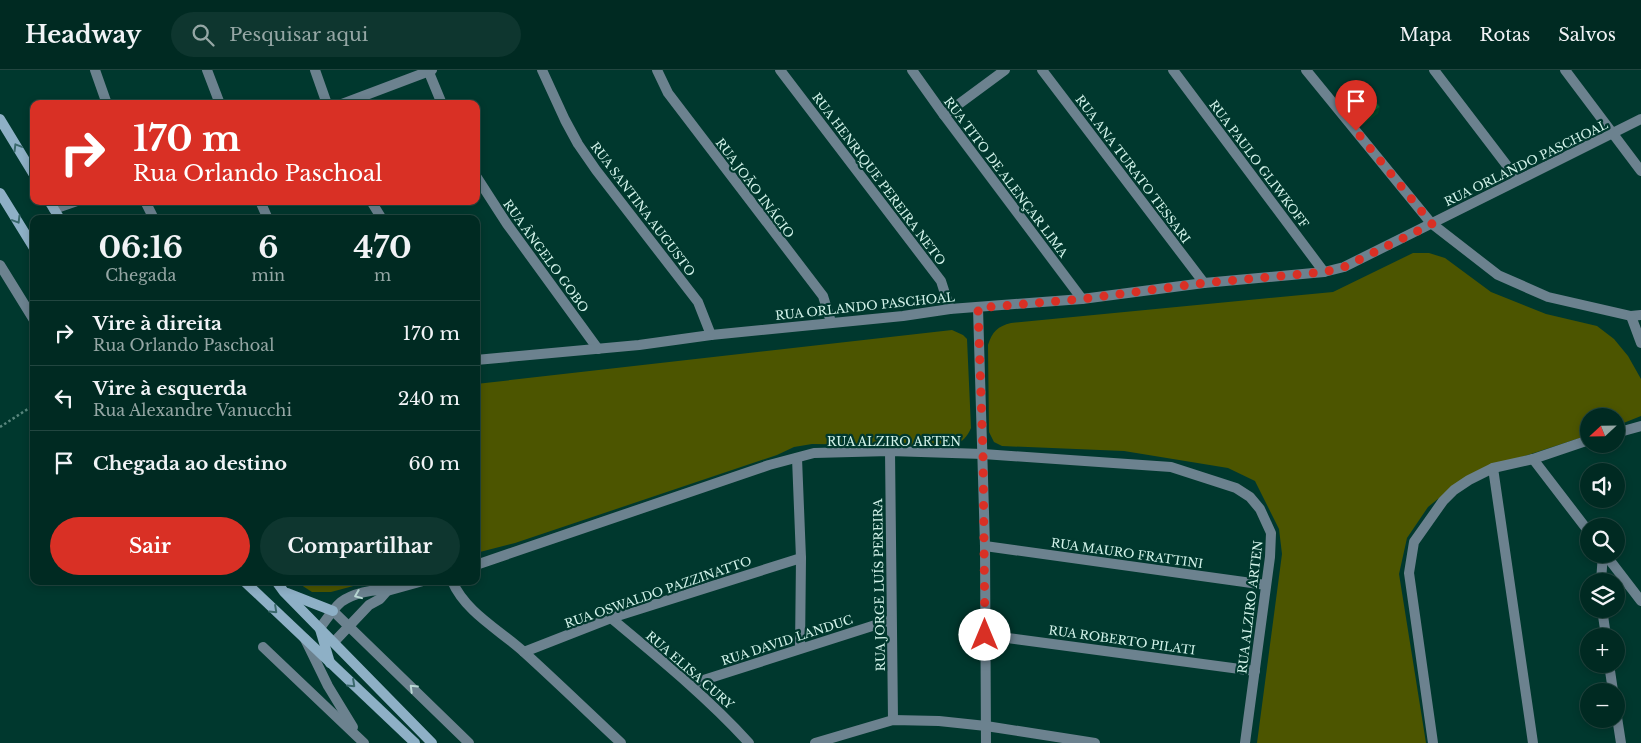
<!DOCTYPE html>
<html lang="pt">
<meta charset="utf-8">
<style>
:root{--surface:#002a22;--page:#0e362f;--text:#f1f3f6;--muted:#95a7a5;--line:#224640;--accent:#d93025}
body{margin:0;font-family:"Libre Baskerville",serif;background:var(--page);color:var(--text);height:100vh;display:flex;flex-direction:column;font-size:19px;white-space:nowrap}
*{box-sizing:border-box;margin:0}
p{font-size:16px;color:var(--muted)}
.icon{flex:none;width:28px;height:28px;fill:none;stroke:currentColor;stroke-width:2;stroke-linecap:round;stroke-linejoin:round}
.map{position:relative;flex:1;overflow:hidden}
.panel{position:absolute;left:30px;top:145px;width:450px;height:370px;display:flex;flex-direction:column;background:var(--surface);border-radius:10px;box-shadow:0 2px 8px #0003,0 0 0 1px var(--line)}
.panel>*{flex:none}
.hud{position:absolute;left:30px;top:30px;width:450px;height:105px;border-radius:10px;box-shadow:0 2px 8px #0003,0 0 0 1px var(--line);background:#d93025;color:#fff;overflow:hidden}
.needle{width:32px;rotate:248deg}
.tools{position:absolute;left:1580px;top:338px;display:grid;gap:10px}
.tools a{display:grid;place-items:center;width:45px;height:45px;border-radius:50%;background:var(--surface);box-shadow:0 2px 8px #0003,0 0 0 1px var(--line);font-size:25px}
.pin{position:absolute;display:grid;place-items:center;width:42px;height:42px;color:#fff;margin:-51px -21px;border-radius:50% 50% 50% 0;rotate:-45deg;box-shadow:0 0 5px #0007}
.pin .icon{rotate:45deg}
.me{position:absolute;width:55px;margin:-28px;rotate:0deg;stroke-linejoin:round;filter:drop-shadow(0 0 4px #0008)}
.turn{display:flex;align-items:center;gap:18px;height:105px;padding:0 20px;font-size:22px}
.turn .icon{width:65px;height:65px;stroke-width:2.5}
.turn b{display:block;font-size:35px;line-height:42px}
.eta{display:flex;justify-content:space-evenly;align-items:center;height:85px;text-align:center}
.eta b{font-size:30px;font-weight:700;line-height:35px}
.button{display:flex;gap:10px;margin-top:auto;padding:10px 20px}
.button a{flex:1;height:58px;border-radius:30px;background:var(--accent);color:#fff;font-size:20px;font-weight:700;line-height:58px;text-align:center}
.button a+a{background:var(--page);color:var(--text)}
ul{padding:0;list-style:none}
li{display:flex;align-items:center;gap:15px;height:65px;padding:0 20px;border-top:1px solid var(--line)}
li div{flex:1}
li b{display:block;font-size:19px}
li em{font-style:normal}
header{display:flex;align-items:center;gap:30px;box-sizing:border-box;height:70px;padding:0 25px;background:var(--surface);border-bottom:1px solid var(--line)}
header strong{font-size:24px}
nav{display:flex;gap:28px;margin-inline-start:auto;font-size:18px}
.search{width:350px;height:45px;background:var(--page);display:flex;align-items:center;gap:12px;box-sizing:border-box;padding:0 18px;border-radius:28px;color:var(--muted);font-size:19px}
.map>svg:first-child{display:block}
.green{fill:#4c5500}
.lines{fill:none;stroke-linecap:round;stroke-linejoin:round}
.path{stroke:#59877e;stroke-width:2.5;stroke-dasharray:2.5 2.5;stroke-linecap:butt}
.minor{stroke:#6c828f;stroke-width:10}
.tertiary{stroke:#6c828f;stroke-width:10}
.secondary{stroke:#8eb0c6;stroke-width:10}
.wall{fill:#005631}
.shaded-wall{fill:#004628}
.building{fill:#006439;stroke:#004628}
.oneway{stroke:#39686b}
.oneway2{stroke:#b8d7d3}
.route{stroke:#d93025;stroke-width:9;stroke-dasharray:0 16.2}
.labels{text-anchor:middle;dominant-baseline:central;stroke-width:4.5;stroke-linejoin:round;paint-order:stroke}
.street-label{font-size:12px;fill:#d2f3ea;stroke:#00382e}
</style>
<header>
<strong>Headway</strong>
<div class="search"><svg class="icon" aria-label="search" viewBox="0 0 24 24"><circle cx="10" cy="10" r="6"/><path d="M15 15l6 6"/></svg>Pesquisar aqui</div>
<nav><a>Mapa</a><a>Rotas</a><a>Salvos</a></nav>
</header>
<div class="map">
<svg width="1641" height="673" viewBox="0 0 1641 673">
<rect width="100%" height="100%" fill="#00382e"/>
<g class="green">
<path d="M1413 183H1429L1445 188 1491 222 1546 244 1597 256 1614 269 1628 286 1641 309V346L1616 356V346H1589V365L1482 400 1455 415 1428 437 1407 468 1399 504 1426 673H1257L1282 484 1279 459 1255 411 1228 398 1124 381 1002 376 994 372 989 362 988 275C992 262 998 256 1011 253L1333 222Z"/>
<path d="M952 260 963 265 967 269 971 358C967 367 963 371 954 376L812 374 794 377 777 385 515 473 476 483V314Z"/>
<polygon points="295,511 372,511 331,522 312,522"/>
</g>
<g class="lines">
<polyline class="path" points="0,357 34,335"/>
<g class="minor">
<polyline points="95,0 107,34"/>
<polyline points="207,0 220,34"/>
<polyline points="315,0 327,34"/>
<polyline points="428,0 442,34"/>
<polyline points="542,0 565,50 578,74 596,100 698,232 711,265"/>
<polyline points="657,0 668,23 823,226 831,252"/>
<polyline points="780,0 941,211 950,239"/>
<polyline points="912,0 944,45 1082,229"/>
<polyline points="1042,0 1204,213"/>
<polyline points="1173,0 1324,202"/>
<polyline points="1306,0 1431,153 1498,205 1548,227 1631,246 1641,245"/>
<polyline points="1434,0 1518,110"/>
<polyline points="1565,0 1641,101"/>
<polyline points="342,34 432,0"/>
<polyline points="944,45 1005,0"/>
<polyline points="476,106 507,154 598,279"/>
<polyline points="145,131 154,149"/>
<polyline points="260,131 268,149"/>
<polyline points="371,131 382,149"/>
<polyline points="54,139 77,131"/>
<polyline points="0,195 34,250"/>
<polyline points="978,238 985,476 986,673"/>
<polyline points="1631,246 1641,273"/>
<polyline points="476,290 639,275 711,265 903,246 950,239 1082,229 1204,213 1324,202 1344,197 1641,49"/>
<polyline points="1616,363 1641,356"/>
<polyline points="890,381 893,650"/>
<polyline points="797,388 801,488 800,578"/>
<polyline points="1533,389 1589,462"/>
<polyline points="1493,398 1533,673"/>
<polyline points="985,476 1266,515"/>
<polyline points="1605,484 1641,531"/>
<path d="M452 511C466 543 500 560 525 583 558 613 589 643 621 673"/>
<polyline points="1601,511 1603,484"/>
<polyline points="1602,539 1606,566"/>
<polyline points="333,541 469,673"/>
<path d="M611 548C659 588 707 627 749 673"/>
<polyline points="985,565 1255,601"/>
<polyline points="305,569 328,616 353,657"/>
<polyline points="263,577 364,673"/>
<polyline points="524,582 611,548 801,488"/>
<polyline points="1609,594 1613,621"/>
<polyline points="691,614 891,550"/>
<polyline points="1616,641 1621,673"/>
<polyline points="815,673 893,650 939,651 986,656 1095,673"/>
<polyline points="1433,673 1409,503 1414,472 1443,431 1454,420 1469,410 1493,398 1533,389 1589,370"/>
</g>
<g class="tertiary">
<polyline points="476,495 769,395 814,383 890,381 983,384 1171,397 1236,418 1250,427 1260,439 1271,463 1270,487 1245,673"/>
<path d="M320 558C326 550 333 539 341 532 352 524 374 518 387 521"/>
<polyline points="334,572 369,535 380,529 387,521 423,511"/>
</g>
<g class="secondary">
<polyline points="0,49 34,105"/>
<polyline points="0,123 34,178"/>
<polyline points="49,131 60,149"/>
<polyline points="244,511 415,673"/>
<polyline points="276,511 284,522 432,673"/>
<polyline points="287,523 333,541"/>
<polyline points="320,559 330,593"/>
</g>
</g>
<polygon class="wall" points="1356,38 1378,43 1362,55 1354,44"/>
<polygon class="shaded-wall" points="1380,37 1378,43 1362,55 1364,49"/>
<polygon class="building" points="1372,26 1380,37 1364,49 1356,38"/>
<defs><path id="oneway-chevron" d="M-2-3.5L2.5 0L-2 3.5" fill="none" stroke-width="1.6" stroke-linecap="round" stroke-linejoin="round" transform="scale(1.25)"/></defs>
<g class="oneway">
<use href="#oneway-chevron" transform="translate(17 77) rotate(-121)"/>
<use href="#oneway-chevron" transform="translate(17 150) rotate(59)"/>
<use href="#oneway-chevron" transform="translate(274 540) rotate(43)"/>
<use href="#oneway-chevron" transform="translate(352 614) rotate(43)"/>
</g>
<g class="oneway2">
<use href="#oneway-chevron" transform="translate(358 525) rotate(158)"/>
<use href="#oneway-chevron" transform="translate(413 618) rotate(-136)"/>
</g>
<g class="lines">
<polyline class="route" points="985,565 983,384 978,238 1082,229 1204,213 1324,202 1344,197 1432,154 1356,61"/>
</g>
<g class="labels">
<g class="street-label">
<text transform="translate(1526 93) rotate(-26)">RUA ORLANDO PASCHOAL</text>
<text transform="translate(1259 94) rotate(53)">RUA PAULO GLIWKOFF</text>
<text transform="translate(1133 99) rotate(53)">RUA ANA TURATO TESSARI</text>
<text transform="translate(1006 107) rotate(53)">RUA TITO DE ALENÇAR LIMA</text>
<text transform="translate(879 109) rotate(53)">RUA HENRIQUE PEREIRA NETO</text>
<text transform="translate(755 118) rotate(53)">RUA JOÃO INÁCIO</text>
<text transform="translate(643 139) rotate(53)">RUA SANTINA AUGUSTO</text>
<text transform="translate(546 186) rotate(54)">RUA ÂNGELO GOBO</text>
<text transform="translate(865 236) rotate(-6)">RUA ORLANDO PASCHOAL</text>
<text x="894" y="371">RUA ALZIRO ARTEN</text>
<text transform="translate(1127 483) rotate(8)">RUA MAURO FRATTINI</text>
<text transform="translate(879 515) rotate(-91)">RUA JORGE LUÍS PEREIRA</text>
<text transform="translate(658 522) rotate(-19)">RUA OSWALDO PAZZINATTO</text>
<text transform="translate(1250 537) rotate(-83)">RUA ALZIRO ARTEN</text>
<text transform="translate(787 570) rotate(-18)">RUA DAVID LANDUC</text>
<text transform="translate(1122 570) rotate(8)">RUA ROBERTO PILATI</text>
<text transform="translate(690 600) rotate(41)">RUA ELISA CURY</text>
</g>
</g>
</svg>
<div class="tools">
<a><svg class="needle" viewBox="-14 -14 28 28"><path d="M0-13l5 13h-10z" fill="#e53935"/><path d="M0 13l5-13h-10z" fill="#95a7a5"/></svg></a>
<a><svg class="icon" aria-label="sound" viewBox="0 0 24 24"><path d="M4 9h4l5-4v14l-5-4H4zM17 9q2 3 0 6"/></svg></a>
<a><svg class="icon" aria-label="search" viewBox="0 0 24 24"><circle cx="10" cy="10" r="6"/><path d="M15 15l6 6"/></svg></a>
<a><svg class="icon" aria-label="layers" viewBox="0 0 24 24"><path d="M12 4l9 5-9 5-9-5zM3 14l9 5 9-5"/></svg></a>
<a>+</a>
<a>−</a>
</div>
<div class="pin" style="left:1356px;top:61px;background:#d93025"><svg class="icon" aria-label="arrive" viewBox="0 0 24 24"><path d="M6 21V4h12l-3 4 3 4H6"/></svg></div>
<svg class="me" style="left:985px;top:565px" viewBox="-20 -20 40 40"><circle r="19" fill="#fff"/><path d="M0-13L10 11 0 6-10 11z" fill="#d93025"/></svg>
<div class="hud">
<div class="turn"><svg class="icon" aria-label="right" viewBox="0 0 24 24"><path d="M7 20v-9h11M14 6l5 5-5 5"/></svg><div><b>170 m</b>Rua Orlando Paschoal</div></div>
</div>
<section class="panel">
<div class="eta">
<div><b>06:16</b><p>Chegada</p></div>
<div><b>6</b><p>min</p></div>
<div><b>470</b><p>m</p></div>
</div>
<ul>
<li><svg class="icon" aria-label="right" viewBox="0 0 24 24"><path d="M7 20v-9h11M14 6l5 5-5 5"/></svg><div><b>Vire à direita</b><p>Rua Orlando Paschoal</p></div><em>170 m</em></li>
<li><svg class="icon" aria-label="left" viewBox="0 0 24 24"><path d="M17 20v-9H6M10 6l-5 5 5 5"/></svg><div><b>Vire à esquerda</b><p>Rua Alexandre Vanucchi</p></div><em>240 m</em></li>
<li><svg class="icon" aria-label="arrive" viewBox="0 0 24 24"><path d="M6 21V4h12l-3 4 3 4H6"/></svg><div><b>Chegada ao destino</b></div><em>60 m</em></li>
</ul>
<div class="button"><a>Sair</a><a>Compartilhar</a></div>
</section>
</div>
